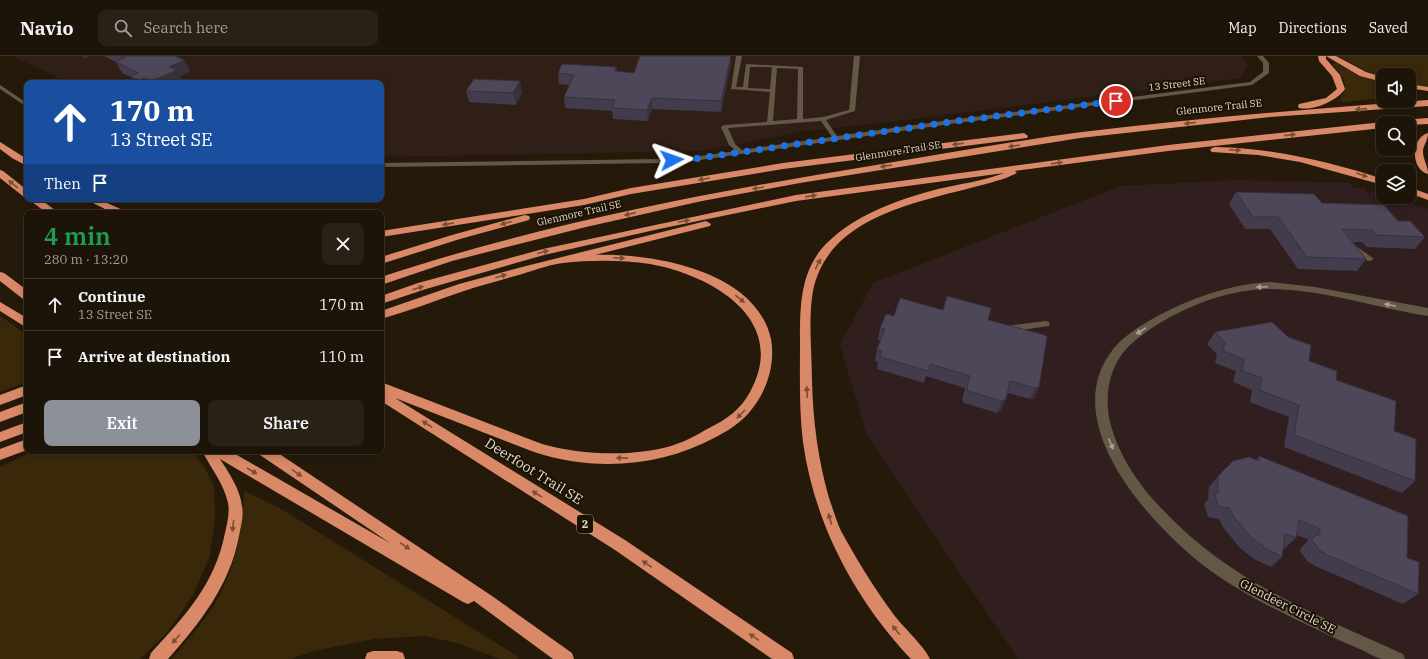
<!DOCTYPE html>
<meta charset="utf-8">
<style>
:root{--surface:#1c1408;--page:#292116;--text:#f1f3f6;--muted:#a09e9c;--line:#3a3329;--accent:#8c9099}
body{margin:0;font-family:"IBM Plex Serif",serif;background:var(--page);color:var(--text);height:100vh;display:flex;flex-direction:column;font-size:15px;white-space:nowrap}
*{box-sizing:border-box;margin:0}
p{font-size:13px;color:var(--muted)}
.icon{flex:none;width:22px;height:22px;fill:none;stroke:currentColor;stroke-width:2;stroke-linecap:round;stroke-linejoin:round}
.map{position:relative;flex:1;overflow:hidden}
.details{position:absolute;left:24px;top:154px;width:360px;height:244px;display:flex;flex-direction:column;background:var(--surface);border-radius:8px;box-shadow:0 2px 10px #0003,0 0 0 1px var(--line)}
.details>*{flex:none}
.banner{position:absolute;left:24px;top:24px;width:360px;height:122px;border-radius:8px;box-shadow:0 2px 10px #0003,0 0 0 1px var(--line);background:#1a4fa0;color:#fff;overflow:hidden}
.buttons{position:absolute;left:1376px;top:12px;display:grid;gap:8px}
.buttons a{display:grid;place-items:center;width:40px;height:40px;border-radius:8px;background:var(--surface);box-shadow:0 2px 10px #0003,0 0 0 1px var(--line);font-size:20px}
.pin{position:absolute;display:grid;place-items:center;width:34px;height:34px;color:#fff;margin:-17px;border:2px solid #fff;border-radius:50%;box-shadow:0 1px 4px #0007}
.me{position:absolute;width:44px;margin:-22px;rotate:86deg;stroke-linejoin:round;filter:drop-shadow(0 0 3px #0008)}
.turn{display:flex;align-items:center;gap:14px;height:84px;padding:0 20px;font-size:18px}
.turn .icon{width:52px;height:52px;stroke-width:2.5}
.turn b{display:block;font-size:28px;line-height:34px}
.then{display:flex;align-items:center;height:38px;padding:0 20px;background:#0003;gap:8px;font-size:15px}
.round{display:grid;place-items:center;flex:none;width:42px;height:42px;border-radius:8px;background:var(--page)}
.headline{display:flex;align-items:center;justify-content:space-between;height:68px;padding:0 20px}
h1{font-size:24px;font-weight:600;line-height:30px;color:#1e9e55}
.button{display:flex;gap:8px;margin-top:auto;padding:8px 20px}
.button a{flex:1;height:46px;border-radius:8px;background:var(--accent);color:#fff;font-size:16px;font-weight:600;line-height:46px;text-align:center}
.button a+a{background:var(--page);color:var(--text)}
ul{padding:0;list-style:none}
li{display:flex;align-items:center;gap:12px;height:52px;padding:0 20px;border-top:1px solid var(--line)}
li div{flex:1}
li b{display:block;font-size:15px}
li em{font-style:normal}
header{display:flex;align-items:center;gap:24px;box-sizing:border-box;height:56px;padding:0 20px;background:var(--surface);border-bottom:1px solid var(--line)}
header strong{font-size:19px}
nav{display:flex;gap:22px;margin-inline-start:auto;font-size:14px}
.search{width:280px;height:36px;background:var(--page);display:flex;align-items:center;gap:10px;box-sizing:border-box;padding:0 14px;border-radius:8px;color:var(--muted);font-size:15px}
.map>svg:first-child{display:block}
.commercial{fill:#311e1f}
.industrial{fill:#2f1f16}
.green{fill:#3a280a}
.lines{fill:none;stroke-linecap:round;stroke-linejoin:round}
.service{fill:#635745;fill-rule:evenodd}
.minor{fill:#635745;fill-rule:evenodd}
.motorway{fill:#d98967;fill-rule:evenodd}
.wall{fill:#433c4d}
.shaded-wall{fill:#37313e}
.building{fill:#4e4659;stroke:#37313e}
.oneway{fill:#7a4d35}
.oneway2{fill:#a9a091}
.route{stroke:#1a73e8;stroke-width:7;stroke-dasharray:0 12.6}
.labels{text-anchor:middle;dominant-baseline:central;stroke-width:4;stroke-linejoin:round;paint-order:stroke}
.far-street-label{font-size:10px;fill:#e2dbd0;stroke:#1b1103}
.shield{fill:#1b1103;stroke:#a69e92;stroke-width:1}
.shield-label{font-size:11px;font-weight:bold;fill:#e2dbd0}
.street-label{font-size:12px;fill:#e2dbd0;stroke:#1b1103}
.near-street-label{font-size:14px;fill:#e2dbd0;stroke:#1b1103}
</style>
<header>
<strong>Navio</strong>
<div class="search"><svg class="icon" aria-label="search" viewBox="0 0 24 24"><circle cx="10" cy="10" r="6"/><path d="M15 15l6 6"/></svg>Search here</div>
<nav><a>Map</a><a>Directions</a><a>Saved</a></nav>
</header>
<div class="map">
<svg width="1428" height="603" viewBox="0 0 1428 603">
<rect width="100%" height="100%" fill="#251a0a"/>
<polygon class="commercial" points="1237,124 1349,127 1354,132 1364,132 1371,139 1372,135 1383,138 1383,141 1392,141 1428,153 1428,603 1018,603 867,379 840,289 873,227 1121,130"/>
<polygon class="industrial" points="12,0 1240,0 1248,9 1240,22 888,66 805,75 701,95 381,101 381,27 70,27"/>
<g class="green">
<polygon points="1338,0 1428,0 1428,31 1409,28 1409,19 1383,19 1383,21 1364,14"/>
<path d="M1337 7 1347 13 1383 27V42L1344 46 1339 44C1352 29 1342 20 1332 8Z"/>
<polygon points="0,260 27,279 27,326 0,336"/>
<polygon points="34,395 192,395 205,412 214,431 215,460 210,500 192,541 165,579 140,603 0,603 0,411"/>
<path d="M244 435 278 451 519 601 517 603H500L457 587 424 580 374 583 314 595 291 603H171L177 597C189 581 204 566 214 549 235 515 243 473 244 435Z"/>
</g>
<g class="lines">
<g class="service">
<path d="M736 0H742L736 31H743L746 8 803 11V63L823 61 849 54 854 0H860L855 55 826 64 837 80 950 64 1250 26 1263 16V7L1257 0H1263L1269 7V17L1252 29 950 68 693 105 661 107 381 111V107L661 103 693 101 736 95 729 89 721 71 724 69 767 66 770 36 731 33ZM750 11H772L770 33 748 32ZM777 12 798 13 797 63 773 65ZM821 65 832 81 742 94 735 88 728 72Z"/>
<polygon points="0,29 27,47 27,51 0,33"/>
<polygon points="1352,190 1356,190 1374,203 1370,205 1368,205 1352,194 1351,192"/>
<polygon points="1046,265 1049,266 1050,268 1049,270 1007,276 1003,273 1007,270"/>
</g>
<path class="minor" d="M1269 226 1315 231 1428 252V260C1375 252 1323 233 1269 233 1222 233 1164 258 1129 290 1109 310 1104 339 1110 366 1119 401 1140 431 1165 456 1231 526 1317 559 1403 598L1405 603C1398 603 1390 603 1382 603 1376 602 1370 598 1364 595 1348 588 1332 581 1316 573 1276 554 1234 534 1199 506 1145 462 1056 363 1114 292 1125 279 1140 270 1154 262 1191 242 1227 229 1269 226Z"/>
<g class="motorway">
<path d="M1318 0H1326V3L1340 19 1345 33C1337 45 1313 55 1299 52L1298 50 1299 48 1326 42 1337 33 1332 20 1319 5Z"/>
<polygon points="1326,0 1336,0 1366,16 1383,21 1383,26 1360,20"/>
<polygon points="1409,28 1428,31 1428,35 1409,32"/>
<path d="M1428 44V50L1270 61 1080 82 800 127 702 145 586 171 452 205 381 229V221C541 168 710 136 876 109 944 98 1013 85 1082 76 1197 62 1312 53 1428 44Z"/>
<polygon points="1428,62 1428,68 1409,69 1409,67 1397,67 1401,64"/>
<path d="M1383 66 1385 67H1383V72L1168 95 1015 115 1017 117 1006 122C940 144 830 151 813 235 808 262 812 298 812 325 813 365 818 403 829 442 833 453 836 464 841 475 857 504 874 532 894 559 903 571 925 591 930 603H911C855 544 814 467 803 386 799 354 800 321 800 289 800 252 799 214 828 186 857 158 900 143 938 133 960 128 983 125 1004 117L796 145 659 173 544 199 426 233 381 248V240L418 227 543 193 796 139 1168 89Z"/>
<polygon points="1024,77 1028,80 1027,82 783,113 631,138 584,149 381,181 381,175 584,143 631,132 783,107"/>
<path d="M1428 77C1428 85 1423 89 1423 96 1423 104 1428 109 1428 118 1411 114 1410 82 1428 77Z"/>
<polygon points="0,86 27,103 27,110 12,102 0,93"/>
<path d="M1215 91C1273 92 1328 105 1383 123V129L1300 106 1258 99 1212 96 1210 94 1212 92Z"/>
<polygon points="0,114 3,115 27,134 27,142 24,141 0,122"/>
<polygon points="1409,131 1428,138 1428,144 1409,137"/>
<polygon points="28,143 40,143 59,157 47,157"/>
<polygon points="85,143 98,143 125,155 126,157 113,157"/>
<polygon points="525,159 529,160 530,162 529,164 460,183 381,208 381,201 452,179"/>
<path d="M706 165 711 168 710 170 595 199C653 197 756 215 771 283 775 305 769 328 757 346 746 363 733 372 716 381 661 411 594 416 534 396L395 342 625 484 792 597 794 603H772L615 494 381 345V326L542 388C580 399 633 401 671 390 684 386 697 379 709 372 726 364 741 353 750 336 790 263 711 219 650 208 622 204 591 204 563 207 547 209 530 216 515 220 498 225 481 229 464 235 437 244 409 255 381 263V255L459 228 526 210Z"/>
<polygon points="0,216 4,217 27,234 27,244 23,243 0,225"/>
<polygon points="0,246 27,262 27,272 0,255"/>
<polygon points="27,329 27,339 0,349 0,339"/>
<polygon points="27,346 27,356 0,366 0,356"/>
<polygon points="27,366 27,376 0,386 0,376"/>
<polygon points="27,383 27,394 0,404 0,393"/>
<path d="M202 395H230L390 487 260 399 258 395H275L492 540 572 597 574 603H553L474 545 468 548 463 546 220 403C229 417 240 433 242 450 244 459 241 470 239 480 230 529 200 567 168 603H149L151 597C185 560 215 528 225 477 227 468 230 457 228 447 224 428 211 412 202 395Z"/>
<polygon points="373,595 397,595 403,597 405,603 365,603 367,597"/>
</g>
</g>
<g class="wall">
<polygon points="104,0 175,0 184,4 190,15 180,20 183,25 178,27 134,27 131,21 122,17 116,6"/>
<polygon points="731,7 721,56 652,53 648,65 613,63 612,55 565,52 564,41 569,29 559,28 558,17 616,11 617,15 634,17"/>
<polygon points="466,35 522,36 516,49 469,46"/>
<polygon points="1236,136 1322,147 1398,165 1425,181 1415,193 1367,191 1362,186 1353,186 1366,203 1357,215 1298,213 1270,173 1245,173 1229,148"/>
<polygon points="943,254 988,264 1039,331 1034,343 1030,343 1008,337 1001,355 997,357 964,347 962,344 965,332 926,320 924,327 877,313 878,306 875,305 877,293 881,285 878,284 880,272 894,260"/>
<polygon points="1215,276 1309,305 1336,324 1394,375 1415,425 1402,437 1284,391 1289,361 1250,346 1252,334 1233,326 1236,315 1215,307 1217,298 1207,288"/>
<polygon points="1259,400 1407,502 1418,538 1403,548 1315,510 1307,505 1300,495 1301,492 1308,485 1308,483 1296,479 1296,482 1284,493 1283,493 1282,501 1271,511 1254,503 1240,492 1223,471 1219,463 1208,461 1204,448 1208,443 1209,431 1218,420 1256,404"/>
</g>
<g class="shaded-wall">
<polygon points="82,0 90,0 84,3"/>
<polygon points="731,0 731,7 721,56 721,45"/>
<polygon points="184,4 190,15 180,20 183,25 178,27 153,27 152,25 169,11"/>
<polygon points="145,22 148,27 140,27 139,24"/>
<polygon points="520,25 522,36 516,49 513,37"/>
<polygon points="652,42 652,53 648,65 647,54"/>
<polygon points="1039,331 1034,343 1030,343 1035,332"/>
<polygon points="1006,343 1001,355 997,357 1002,345"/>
</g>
<g class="building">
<polygon points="120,0 175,0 184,4 169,11 177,14 152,25 145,22 139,24 130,20 138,17 116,6 125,2"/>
<polygon points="640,0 731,0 721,45 652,42 647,54 612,52 615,44 564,41 574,19 558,17 562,8 616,11 615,15 634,17"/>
<polygon points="474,23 520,25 513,37 466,35"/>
<polygon points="1236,136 1314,138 1322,147 1384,149 1398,165 1410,165 1425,181 1376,179 1372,174 1342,173 1366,203 1307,201 1278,161 1253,161"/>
<polygon points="947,240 991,252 988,264 1045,279 1047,281 1039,331 1035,332 1010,325 1006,343 1002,345 968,335 967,332 970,320 930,308 928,315 880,301 882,295 877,293 885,273 880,272 886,258 894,260 900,242 943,254"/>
<polygon points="1272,266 1288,281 1311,289 1309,305 1337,315 1336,324 1396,345 1394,375 1416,383 1415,425 1294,379 1299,349 1259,334 1262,322 1242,315 1244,303 1223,295 1225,287 1215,276"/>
<polygon points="1259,400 1408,460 1407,502 1419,506 1418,538 1327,499 1319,494 1312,484 1313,481 1320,478 1320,473 1299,464 1296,482 1285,478 1282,501 1265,492 1251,481 1233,460 1229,452 1218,450 1214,436 1218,437 1218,420 1233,405 1249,401 1259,405"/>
</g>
<defs><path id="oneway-solid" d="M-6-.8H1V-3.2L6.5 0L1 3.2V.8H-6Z"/></defs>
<g class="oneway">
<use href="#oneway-solid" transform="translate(1361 53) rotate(176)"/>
<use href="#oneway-solid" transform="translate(1190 67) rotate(174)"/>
<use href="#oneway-solid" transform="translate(1290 79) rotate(-6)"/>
<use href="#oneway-solid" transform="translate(958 88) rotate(173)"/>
<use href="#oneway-solid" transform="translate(1014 90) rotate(171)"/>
<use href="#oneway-solid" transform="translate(1235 94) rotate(2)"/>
<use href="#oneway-solid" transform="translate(1057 107) rotate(-8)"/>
<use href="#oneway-solid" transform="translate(886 110) rotate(171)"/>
<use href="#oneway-solid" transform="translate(1362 119) rotate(19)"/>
<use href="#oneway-solid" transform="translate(704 123) rotate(170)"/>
<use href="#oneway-solid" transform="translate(13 128) rotate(-141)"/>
<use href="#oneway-solid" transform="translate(758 132) rotate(170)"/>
<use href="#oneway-solid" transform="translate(811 140) rotate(-8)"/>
<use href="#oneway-solid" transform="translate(630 158) rotate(167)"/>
<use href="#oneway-solid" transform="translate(684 165) rotate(-12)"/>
<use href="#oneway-solid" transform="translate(506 167) rotate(165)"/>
<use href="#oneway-solid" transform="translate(448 168) rotate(171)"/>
<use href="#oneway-solid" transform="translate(543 196) rotate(-15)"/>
<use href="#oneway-solid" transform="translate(619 202) rotate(3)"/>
<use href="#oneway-solid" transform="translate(818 208) rotate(-62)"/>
<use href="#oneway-solid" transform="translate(501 220) rotate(-16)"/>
<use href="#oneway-solid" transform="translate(418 232) rotate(-18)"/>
<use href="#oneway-solid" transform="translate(740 243) rotate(39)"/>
<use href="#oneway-solid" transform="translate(807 336) rotate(-93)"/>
<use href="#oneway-solid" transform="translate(741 358) rotate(134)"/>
<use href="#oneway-solid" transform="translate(427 368) rotate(-147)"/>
<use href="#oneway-solid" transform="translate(622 402) rotate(-179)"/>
<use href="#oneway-solid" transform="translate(252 415) rotate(31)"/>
<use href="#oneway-solid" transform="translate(297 417) rotate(34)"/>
<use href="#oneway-solid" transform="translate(537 438) rotate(-148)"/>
<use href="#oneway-solid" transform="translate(830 463) rotate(-106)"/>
<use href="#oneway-solid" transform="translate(233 470) rotate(96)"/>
<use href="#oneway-solid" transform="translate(405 490) rotate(34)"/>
<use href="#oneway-solid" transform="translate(647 508) rotate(-146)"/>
<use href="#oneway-solid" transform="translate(896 574) rotate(-129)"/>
<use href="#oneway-solid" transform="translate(754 581) rotate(-146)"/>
<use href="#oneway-solid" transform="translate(176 583) rotate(132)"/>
</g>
<g class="oneway2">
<use href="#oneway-solid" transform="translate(1262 231) rotate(178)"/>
<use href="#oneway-solid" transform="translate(1390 249) rotate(-168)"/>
<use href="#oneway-solid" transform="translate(1141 275) rotate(147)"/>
<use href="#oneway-solid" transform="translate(1111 388) rotate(66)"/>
</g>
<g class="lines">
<polyline class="route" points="672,104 693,103 950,66 1116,45"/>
</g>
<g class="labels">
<g class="far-street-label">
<text transform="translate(1177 28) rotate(-7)">13 Street SE</text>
<text transform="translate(1219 51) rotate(-6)">Glenmore Trail SE</text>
<text transform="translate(898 95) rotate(-9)">Glenmore Trail SE</text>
<text transform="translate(579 157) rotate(-13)">Glenmore Trail SE</text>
</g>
<rect class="shield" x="577" y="459" width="16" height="18" rx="3"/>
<g class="shield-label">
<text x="585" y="468">2</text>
</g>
<g class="street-label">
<text transform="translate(1288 550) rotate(27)">Glendeer Circle SE</text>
</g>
<g class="near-street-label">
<text transform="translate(534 415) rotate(32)">Deerfoot Trail SE</text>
</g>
</g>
</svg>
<div class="buttons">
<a><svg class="icon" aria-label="sound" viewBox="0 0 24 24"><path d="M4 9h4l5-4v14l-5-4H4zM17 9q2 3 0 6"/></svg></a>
<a><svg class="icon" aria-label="search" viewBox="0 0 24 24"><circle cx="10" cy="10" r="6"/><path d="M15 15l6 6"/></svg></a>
<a><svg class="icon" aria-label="layers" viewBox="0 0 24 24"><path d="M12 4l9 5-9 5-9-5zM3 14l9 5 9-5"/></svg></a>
</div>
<div class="pin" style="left:1116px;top:45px;background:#d93025"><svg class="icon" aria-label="arrive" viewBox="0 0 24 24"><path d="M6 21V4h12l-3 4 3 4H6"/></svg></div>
<svg class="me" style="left:672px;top:104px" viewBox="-20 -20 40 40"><path d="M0-17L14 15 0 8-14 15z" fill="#1a73e8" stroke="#fff" stroke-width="4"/></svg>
<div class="banner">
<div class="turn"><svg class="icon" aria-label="ahead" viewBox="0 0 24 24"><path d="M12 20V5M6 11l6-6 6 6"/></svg><div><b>170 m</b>13 Street SE</div></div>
<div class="then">Then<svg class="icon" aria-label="arrive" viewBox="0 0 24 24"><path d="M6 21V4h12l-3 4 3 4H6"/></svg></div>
</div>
<section class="details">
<div class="headline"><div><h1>4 min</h1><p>280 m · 13:20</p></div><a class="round"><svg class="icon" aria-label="close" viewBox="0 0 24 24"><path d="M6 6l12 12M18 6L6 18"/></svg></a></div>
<ul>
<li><svg class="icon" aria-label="ahead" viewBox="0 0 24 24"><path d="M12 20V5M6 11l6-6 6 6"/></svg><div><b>Continue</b><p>13 Street SE</p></div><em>170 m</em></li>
<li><svg class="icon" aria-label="arrive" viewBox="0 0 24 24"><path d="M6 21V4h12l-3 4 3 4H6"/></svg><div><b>Arrive at destination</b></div><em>110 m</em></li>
</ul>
<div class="button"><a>Exit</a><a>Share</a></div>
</section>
</div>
